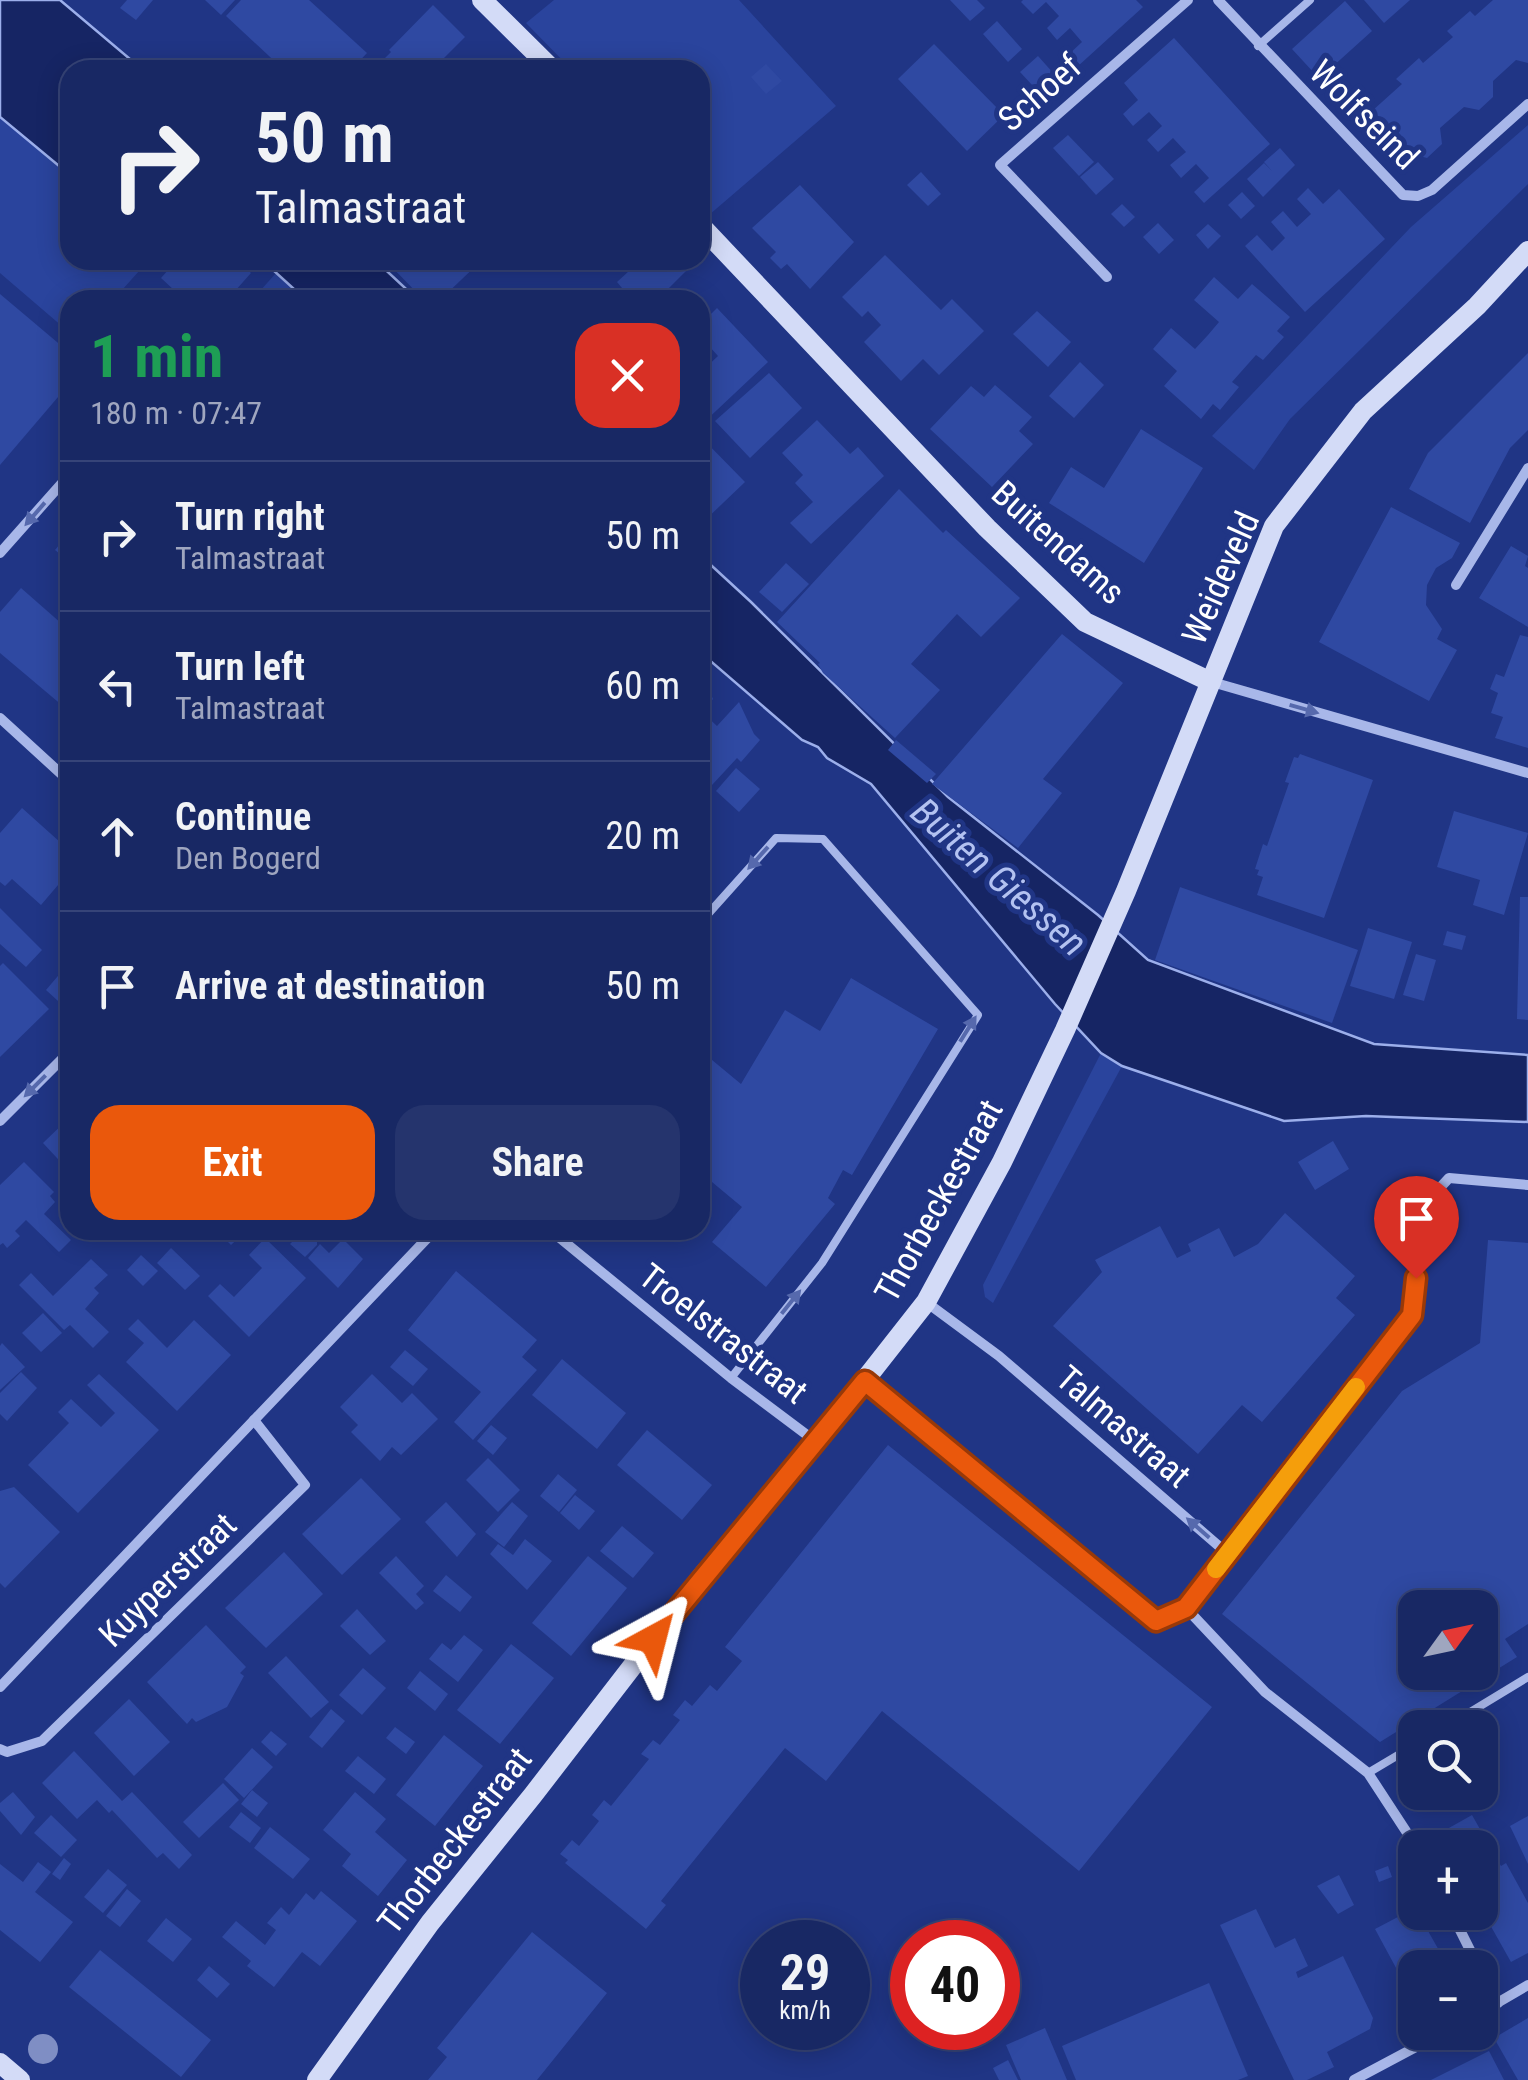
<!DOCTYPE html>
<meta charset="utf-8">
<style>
:root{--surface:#182864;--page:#25346d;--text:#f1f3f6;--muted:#9fa6bf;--line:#364478;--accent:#ea580c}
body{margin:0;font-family:"Roboto Condensed",sans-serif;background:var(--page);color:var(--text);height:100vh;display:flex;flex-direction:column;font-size:38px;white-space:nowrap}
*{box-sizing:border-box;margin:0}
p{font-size:32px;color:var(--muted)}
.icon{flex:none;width:55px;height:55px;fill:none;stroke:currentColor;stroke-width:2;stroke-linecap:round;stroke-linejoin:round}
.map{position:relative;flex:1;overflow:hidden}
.details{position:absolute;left:60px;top:290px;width:650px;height:950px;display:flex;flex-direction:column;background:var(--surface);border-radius:30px;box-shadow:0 5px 25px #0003,0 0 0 2px var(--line)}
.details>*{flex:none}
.guide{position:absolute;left:60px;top:60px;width:650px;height:210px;border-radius:30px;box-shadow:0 5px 25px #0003,0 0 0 2px var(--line);background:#182864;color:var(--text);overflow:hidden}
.needle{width:65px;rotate:57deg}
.buttons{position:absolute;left:1398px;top:1590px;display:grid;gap:20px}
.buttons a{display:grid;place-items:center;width:100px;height:100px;border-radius:20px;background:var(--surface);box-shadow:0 5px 25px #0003,0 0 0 2px var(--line);font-size:50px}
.speed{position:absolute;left:740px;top:1920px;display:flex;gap:20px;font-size:50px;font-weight:700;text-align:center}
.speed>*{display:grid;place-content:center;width:130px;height:130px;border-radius:50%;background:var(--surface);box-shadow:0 5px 25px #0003,0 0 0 2px var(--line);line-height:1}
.speed small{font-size:25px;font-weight:400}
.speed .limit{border:15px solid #d22;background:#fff;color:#111}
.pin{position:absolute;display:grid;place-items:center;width:85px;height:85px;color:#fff;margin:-102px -42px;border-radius:50% 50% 50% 0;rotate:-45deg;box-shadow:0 0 10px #0007}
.pin .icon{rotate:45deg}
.me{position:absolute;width:110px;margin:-55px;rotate:38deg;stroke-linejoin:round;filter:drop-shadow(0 0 8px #0008)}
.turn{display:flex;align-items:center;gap:35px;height:210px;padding:0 30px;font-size:45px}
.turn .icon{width:130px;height:130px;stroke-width:2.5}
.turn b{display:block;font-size:70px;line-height:85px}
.round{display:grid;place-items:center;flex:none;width:105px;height:105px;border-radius:30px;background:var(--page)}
.summary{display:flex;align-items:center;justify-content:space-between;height:170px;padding:0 30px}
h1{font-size:60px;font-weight:700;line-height:75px;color:#1e9e55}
.button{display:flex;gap:20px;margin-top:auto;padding:20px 30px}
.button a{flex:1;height:115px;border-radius:30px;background:var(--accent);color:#fff;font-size:40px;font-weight:700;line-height:115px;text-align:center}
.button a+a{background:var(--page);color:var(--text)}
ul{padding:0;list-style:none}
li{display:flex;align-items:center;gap:30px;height:150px;padding:0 30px;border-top:2px solid var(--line)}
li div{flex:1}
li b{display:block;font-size:38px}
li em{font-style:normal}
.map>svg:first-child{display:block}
.green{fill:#2a449d}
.water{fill:#162564;stroke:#9cafeb;stroke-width:2.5}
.building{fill:#2f49a2;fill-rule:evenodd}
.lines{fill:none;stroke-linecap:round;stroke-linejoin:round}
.lane{stroke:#a8b7e9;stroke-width:8}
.street{stroke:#a8b7e9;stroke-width:10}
.secondary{stroke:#d3dbf7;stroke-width:20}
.tree{fill:#7f8ec4}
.oneway{fill:#5669ad}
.route-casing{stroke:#983908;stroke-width:25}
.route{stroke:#ea580c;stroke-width:18}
.slow{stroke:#f59e0b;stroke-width:18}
.labels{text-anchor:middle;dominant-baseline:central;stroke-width:10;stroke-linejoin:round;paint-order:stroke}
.street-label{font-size:35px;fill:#fff;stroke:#203585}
.water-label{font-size:38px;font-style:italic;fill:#b3c2f1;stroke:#203585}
</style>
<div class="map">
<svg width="1528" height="2080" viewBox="0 0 1528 2080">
<rect width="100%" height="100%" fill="#203585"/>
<g class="green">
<polygon points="554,0 739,0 836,106 709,215 700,205 700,70 572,70 526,23"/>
<polygon points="0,117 70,175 70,260 149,260 113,300 70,300 70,333 0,273"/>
<polygon points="1528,125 1528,184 1290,419 1254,470 1212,436 1411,227"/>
<polygon points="276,273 306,300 252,300"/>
<polygon points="1101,1053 1122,1066 993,1303 985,1297 983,1285"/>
</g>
<g class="water">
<polygon points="0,0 60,0 143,70 70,70 70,175 0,117"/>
<polygon points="262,260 375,260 418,300 306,300"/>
<polygon points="700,555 751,602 948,797 1098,915 1148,960 1374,1044 1528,1055 1528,1122 1366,1116 1284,1121 1122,1066 1101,1053 1055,1004 871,784 827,758 818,747 802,740 700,652"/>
</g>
<g class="building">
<polygon points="127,0 153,0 136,20 120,8"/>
<polygon points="205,0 235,0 221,15"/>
<polygon points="241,0 309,0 367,53 351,70 284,70 226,16"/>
<polygon points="950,0 977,0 985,8 970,21"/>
<polygon points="1023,0 1136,0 1143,7 1077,67 1067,56 1082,42 1070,28 1057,40 1047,28 1059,16 1046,2 1033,14 1021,2"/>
<polygon points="1364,0 1410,0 1384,23"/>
<polygon points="1493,0 1528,0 1528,63 1516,60 1493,81 1493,97 1479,110 1464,107 1440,128 1442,144 1427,158 1412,154 1400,166 1354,117 1367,105 1372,111 1402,84 1396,79 1408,68 1419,58 1423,63 1453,37 1447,31 1470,11 1475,16"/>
<polygon points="1345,1 1372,31 1331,68 1327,64 1315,74 1292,49"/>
<polygon points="433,5 465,37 432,70 410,70 401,60 394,67 385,58 391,52 389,50"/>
<polygon points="997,21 1022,49 1008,62 983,34"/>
<polygon points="1174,38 1270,144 1204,203 1194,192 1209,178 1196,164 1181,178 1170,165 1186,152 1173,138 1158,152 1147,140 1162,126 1149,112 1133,126 1123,114 1138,100 1124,83"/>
<polygon points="934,44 1004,115 967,151 898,79"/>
<polygon points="1038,56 1063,84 1046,100 1020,72"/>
<polygon points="766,64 782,81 766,94 751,77"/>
<polygon points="1068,135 1094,162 1079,176 1053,148"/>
<polygon points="1280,148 1295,165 1263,197 1247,179 1264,163 1272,171 1264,162"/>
<polygon points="1098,162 1114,179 1096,195 1080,177"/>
<polygon points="921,172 941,194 928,206 907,185"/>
<polygon points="800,185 854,242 810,289 787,264 781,269 770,258 776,252 752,228"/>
<polygon points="1308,188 1323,204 1339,189 1385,239 1305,312 1245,246 1257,235 1272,251 1285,238 1271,222 1283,211 1297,227 1311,214 1297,199"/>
<polygon points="1242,192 1255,206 1241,219 1228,205"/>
<polygon points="1122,204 1135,217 1124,227 1111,214"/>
<polygon points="1158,223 1174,240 1159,254 1143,237"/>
<polygon points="1208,224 1221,236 1208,249 1196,235"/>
<polygon points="885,255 941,310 952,299 984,331 939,375 923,359 901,381 864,342 881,325 868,311 862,317 842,297"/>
<polygon points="177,260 237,260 251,273 227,300 165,300 174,290 161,278"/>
<polygon points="385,260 482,260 440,300 424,300"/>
<polygon points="641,260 675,260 686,271 657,300 632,300 617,282"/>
<polygon points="1214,277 1238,299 1252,284 1290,317 1277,331 1284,337 1263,360 1256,355 1232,382 1239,387 1220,410 1213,404 1201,419 1164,386 1177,371 1153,349 1171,328 1195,349 1208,335 1219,322 1194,300"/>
<polygon points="0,294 70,353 70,383 0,465"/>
<polygon points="717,308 768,362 700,426 700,373 718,356 700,336 700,325"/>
<polygon points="1037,311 1071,342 1048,367 1013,334"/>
<polygon points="1528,353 1528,430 1510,448 1470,523 1409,489 1428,453"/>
<polygon points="1080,362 1104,385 1074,418 1049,396"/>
<polygon points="769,373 802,408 750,458 715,421"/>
<polygon points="995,385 1032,417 1019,431 1033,444 992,487 930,429 971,386 984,397"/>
<polygon points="817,420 850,454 858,447 884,476 811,544 790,523 813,502 795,483 803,475 782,453"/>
<polygon points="1141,429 1203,468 1144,563 1049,503 1071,467 1104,488"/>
<polygon points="700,436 745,482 700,525"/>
<polygon points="899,489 943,533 946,530 1020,598 981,637 957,614 911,664 940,690 895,738 823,673 818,664 820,663 777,622"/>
<polygon points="1391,507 1460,543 1452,558 1436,568 1427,585 1426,605 1442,629 1437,639 1457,650 1429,701 1319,642"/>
<polygon points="70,532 70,555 66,559 55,550"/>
<polygon points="1511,546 1528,556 1525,566 1528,568 1528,627 1479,598"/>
<polygon points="786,563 809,584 782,612 759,592"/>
<polygon points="21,588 70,631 70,712 0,653 0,612"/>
<polygon points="1062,634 1123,683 1043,779 1062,793 1018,848 932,784"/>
<polygon points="1520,635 1528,637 1528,748 1495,738 1503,717 1491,713 1498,693 1490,689 1496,674 1504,677"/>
<polygon points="700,670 713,699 702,712 717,726 739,702 754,734 760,740 741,762 737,758 700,798"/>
<polygon points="896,740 936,774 927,783 888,750"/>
<polygon points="1300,754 1373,780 1324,918 1257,895 1263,877 1257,875 1259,870 1255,869 1263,844 1267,846 1289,783 1285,782 1294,757 1298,758"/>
<polygon points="736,768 760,789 739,812 716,791"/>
<polygon points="22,808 70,851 70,871 41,905 12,879 5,886 0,882 0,833"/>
<polygon points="1454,811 1528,833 1504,915 1473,905 1480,880 1437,867"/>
<polygon points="1180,887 1358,950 1332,1023 1155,960"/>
<polygon points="1520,897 1528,897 1528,1020 1517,1019"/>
<polygon points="0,908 42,950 26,967 0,944"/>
<polygon points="1368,928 1412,942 1394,999 1350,986"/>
<polygon points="1447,931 1466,936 1462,950 1443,945"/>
<polygon points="1416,954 1436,960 1424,1001 1403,995"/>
<polygon points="3,963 49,1009 0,1057 0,966"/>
<polygon points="63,970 70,976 70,1012 46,990"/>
<polygon points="851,978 938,1029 852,1175 843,1170 828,1198 835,1204 766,1287 712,1242 742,1207 700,1172 700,1050 741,1084 785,1010 820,1031"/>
<polygon points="70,1117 70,1172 43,1143"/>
<polygon points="1333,1141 1349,1169 1315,1190 1298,1162"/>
<polygon points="24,1162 54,1192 50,1196 55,1202 44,1214 71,1240 59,1252 26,1220 15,1231 20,1236 7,1248 3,1243 0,1245 0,1185"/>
<polygon points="1285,1213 1355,1276 1336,1298 1355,1315 1262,1422 1242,1405 1198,1454 1053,1326 1102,1272 1095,1260 1160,1226 1177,1258 1191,1251 1188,1244 1219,1228 1234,1257 1258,1244"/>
<polygon points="216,1230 247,1230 231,1245"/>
<polygon points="302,1232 310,1233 317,1241 317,1245 305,1257 290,1244"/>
<polygon points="265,1238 306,1278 249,1337 208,1296 220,1284 234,1297 262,1268 249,1255"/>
<polygon points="343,1239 363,1259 338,1288 308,1258 320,1244 329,1253"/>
<path d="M1488 1240 1528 1243V1624L1505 1639 1517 1657 1380 1742 1222 1614 1402 1391 1480 1343ZM1415 1608H1480V1672H1415Z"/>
<polygon points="171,1248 200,1276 185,1290 157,1263"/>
<polygon points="141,1255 158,1271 143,1286 127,1270"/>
<polygon points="91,1259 108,1275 94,1288 99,1293 85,1309 109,1332 93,1348 70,1325 64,1330 19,1285 31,1273 53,1296"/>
<polygon points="456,1271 537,1340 522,1357 537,1370 473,1440 454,1422 481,1392 408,1330"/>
<polygon points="43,1313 62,1333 41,1352 22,1333"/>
<polygon points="138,1319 167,1348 194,1320 231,1355 177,1411 126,1362 144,1343 128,1329"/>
<polygon points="2,1343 25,1367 0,1390 0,1346"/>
<polygon points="405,1350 428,1369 413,1386 390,1367"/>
<polygon points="562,1359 626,1413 597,1449 532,1395"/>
<polygon points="21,1372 37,1388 7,1421 0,1414 0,1393"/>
<polygon points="99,1374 159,1430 78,1513 28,1465 69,1423 58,1412 71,1399 101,1427 115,1413 87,1385"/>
<polygon points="372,1374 402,1403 412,1393 438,1419 401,1455 392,1447 380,1461 351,1432 358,1425 340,1407"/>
<polygon points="491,1425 507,1438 493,1455 477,1441"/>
<polygon points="647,1430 712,1485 682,1520 617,1465"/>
<polygon points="888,1445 1212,1707 1079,1871 882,1711 826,1781 785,1748 661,1901 666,1905 646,1929 565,1863 568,1860 560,1854 572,1840 579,1846 599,1821 592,1815 604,1800 611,1806 649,1759 641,1754 653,1740 660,1745 680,1720 673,1715 685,1700 692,1706 710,1685 717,1691 742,1661 725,1647"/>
<polygon points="488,1458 520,1490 498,1512 466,1480"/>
<polygon points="558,1474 577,1490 559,1512 540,1496"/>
<polygon points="361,1478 401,1519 342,1575 302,1534"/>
<polygon points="14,1487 60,1532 5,1588 0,1583 0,1491"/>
<polygon points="575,1495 595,1511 579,1530 560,1513"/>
<polygon points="446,1502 476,1534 457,1557 425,1522"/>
<polygon points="512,1502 528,1516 504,1547 485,1532"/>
<polygon points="622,1526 654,1553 633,1578 600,1551"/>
<polygon points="525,1539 552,1561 527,1590 490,1554 498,1544 513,1555"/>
<polygon points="284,1552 323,1594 266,1648 225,1608"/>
<polygon points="396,1556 424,1586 416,1594 424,1603 416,1610 379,1573"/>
<polygon points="588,1556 627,1588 571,1656 532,1623"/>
<polygon points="446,1575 472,1597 460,1612 433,1591"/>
<polygon points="357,1609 386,1641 370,1655 340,1626"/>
<polygon points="206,1625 246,1667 240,1673 244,1676 227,1707 196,1722 192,1718 187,1724 147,1682"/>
<polygon points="464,1635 483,1650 458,1682 429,1659 442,1643 451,1650"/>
<polygon points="511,1644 554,1678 500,1744 457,1710"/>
<polygon points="286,1656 329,1702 311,1718 268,1673"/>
<polygon points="363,1668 386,1688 362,1715 339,1695"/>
<polygon points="420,1671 448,1694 435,1711 407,1688"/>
<polygon points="129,1699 170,1742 134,1776 94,1733"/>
<polygon points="331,1709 345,1721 322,1748 309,1737"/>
<polygon points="395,1727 415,1742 406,1754 386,1738"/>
<polygon points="271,1731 287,1744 276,1756 261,1742"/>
<polygon points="444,1735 483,1766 435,1826 396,1795"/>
<polygon points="252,1748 273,1767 244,1798 224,1779"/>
<polygon points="74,1751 122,1801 132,1792 192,1855 179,1869 163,1853 157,1858 112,1810 109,1813 97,1800 77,1819 42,1783"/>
<polygon points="358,1756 386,1779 374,1794 345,1771"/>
<polygon points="223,1783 239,1800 199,1838 183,1822"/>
<polygon points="252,1790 268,1803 257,1817 241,1804"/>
<polygon points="13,1792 35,1817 21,1835 0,1811 0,1803"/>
<polygon points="355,1792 386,1819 375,1832 407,1860 378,1896 342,1866 351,1854 323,1830"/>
<polygon points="241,1812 261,1828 250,1843 229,1827"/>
<polygon points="51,1815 77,1840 61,1857 34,1833"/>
<polygon points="1472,1815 1501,1866 1506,1863 1528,1903 1528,1953 1511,1962 1480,1907 1480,1848 1448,1848 1440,1833"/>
<polygon points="1528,1816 1528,1864 1510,1826"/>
<polygon points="270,1827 310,1859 293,1879 254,1848"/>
<polygon points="64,1858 71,1864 60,1880 52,1874"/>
<polygon points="38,1862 51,1872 35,1892 73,1922 40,1962 0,1930 0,1864 23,1882"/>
<polygon points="1388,1866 1392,1877 1379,1882 1375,1871"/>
<polygon points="108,1869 127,1885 103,1913 84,1897"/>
<polygon points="1339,1875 1354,1905 1338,1914 1317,1886"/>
<polygon points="127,1889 141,1901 120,1927 106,1916"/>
<polygon points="321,1891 357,1921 320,1966 302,1952 274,1987 247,1966 251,1961 222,1937 236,1921 265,1945 276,1930 267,1923 281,1907 289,1915 306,1893 314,1900"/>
<polygon points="1415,1908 1449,1968 1415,1968 1415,2003 1375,1929"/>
<polygon points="1256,1909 1275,1948 1295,1938 1308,1966 1296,1972 1298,1978 1343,1956 1373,2018 1370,2029 1327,2052 1334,2067 1307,2080 1294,2080 1220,1925"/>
<polygon points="166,1918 192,1939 173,1962 147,1941"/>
<polygon points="532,1932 607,1993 537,2080 428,2080 447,2057 437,2048"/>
<polygon points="100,1950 211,2040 181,2077 69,1987"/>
<polygon points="209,1966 230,1984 217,1998 197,1980"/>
<polygon points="1209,1983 1248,2076 1238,2080 1076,2080 1062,2046"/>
<polygon points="1528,2018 1528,2080 1518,2080 1494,2038"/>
<polygon points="1045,2028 1067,2080 1021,2080 1006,2045"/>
<polygon points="1489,2051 1504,2080 1431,2080"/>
<polygon points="1008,2060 1018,2080 999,2080 993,2068"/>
</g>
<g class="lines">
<g class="lane">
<polyline points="1258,46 1310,0"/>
<polyline points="700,923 776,838 823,839 978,1015 822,1263 731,1378"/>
<polyline points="1444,1728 1528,1677"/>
<polyline points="1368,1773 1415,1745"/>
</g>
<g class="street">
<polyline points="1218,0 1403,195 1418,196 1432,190 1528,104"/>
<polyline points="1107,277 1000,165 1188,0"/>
<polyline points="0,553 70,474"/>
<polyline points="1456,585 1528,468"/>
<polyline points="1212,682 1528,773"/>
<polyline points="0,718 70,782"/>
<polyline points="0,1121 70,1051"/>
<polyline points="550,1230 731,1378 815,1441"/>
<polyline points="865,1381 1156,1621 1186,1608 1228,1554 999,1356 926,1302"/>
<polyline points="1228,1554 1412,1315 1425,1204 1449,1178 1528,1185"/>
<polyline points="1186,1608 1265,1692 1368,1773 1417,1848"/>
<polyline points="0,1687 435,1230"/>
<polyline points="0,1749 7,1752 42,1741 305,1485 254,1420"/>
<polyline points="1451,1912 1479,1968"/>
<polyline points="1480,1969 1498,2003"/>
<polyline points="1480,2013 1528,1985"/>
<polyline points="1354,2080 1444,2032"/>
</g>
<g class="secondary">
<polyline points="482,0 553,70"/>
<polyline points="700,225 987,528 1085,622 1211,682"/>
<polyline points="0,2063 20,2080"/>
<polyline points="317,2080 430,1923 533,1795 702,1576 798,1465 926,1302 1002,1162 1065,1030 1126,891 1274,526 1363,411 1477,306 1528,251"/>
</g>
</g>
<circle class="tree" cx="43" cy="2049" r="15"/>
<defs><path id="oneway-solid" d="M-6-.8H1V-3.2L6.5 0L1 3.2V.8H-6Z" transform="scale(2.5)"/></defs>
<g class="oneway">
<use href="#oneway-solid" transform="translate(35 514) rotate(131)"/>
<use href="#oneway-solid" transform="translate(1304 709) rotate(16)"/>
<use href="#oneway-solid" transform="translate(758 858) rotate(132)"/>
<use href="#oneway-solid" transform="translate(968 1029) rotate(-58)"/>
<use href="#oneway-solid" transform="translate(35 1086) rotate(135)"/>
<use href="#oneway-solid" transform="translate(791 1302) rotate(-51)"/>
<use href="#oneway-solid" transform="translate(1198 1528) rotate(-139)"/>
</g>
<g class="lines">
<g class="route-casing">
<polyline id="route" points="653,1639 865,1381 1156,1621 1186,1608 1412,1315 1416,1278"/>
</g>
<use href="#route" class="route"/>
<polyline class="slow" points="1216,1569 1356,1387"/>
</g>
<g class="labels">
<g class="street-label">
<text transform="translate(1040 93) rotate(-41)">Schoef</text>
<text transform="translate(1364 115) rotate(45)">Wolfseind</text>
<text transform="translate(1058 543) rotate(42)">Buitendams</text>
<text transform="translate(1221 578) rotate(-66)">Weideveld</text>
<text transform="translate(939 1201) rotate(-61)">Thorbeckestraat</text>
<text transform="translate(723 1334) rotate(38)">Troelstrastraat</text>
<text transform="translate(1123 1427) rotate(41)">Talmastraat</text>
<text transform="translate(168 1580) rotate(-44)">Kuyperstraat</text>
<text transform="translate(455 1841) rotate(-52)">Thorbeckestraat</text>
</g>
<g class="water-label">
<text transform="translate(999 877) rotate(41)">Buiten Giessen</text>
</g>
</g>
</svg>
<div class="buttons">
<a><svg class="needle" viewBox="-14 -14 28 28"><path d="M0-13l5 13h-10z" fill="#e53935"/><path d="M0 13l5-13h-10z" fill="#9fa6bf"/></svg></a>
<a><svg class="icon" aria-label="search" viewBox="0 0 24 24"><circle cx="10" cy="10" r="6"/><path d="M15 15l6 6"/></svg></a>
<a>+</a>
<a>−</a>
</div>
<div class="speed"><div>29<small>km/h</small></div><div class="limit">40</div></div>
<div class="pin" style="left:1416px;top:1278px;background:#d93025"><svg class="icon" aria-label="arrive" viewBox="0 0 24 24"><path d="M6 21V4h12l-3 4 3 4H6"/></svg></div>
<svg class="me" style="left:653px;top:1639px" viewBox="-20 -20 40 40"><path d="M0-17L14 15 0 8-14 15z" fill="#ea580c" stroke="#fff" stroke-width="4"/></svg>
<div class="guide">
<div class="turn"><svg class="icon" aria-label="right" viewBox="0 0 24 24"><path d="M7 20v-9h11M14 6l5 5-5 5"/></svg><div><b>50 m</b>Talmastraat</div></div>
</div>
<section class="details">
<div class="summary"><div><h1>1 min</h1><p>180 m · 07:47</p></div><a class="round" style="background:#d93025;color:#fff"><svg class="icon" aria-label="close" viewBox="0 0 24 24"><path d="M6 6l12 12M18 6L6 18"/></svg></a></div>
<ul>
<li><svg class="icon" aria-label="right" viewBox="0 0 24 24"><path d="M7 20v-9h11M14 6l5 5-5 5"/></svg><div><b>Turn right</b><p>Talmastraat</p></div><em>50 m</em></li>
<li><svg class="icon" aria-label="left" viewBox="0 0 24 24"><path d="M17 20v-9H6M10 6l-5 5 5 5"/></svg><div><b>Turn left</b><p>Talmastraat</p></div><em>60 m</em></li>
<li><svg class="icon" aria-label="ahead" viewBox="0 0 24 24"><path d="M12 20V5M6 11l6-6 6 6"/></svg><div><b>Continue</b><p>Den Bogerd</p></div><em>20 m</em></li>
<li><svg class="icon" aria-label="arrive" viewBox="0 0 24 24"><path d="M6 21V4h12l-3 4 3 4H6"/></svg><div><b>Arrive at destination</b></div><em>50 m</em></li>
</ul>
<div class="button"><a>Exit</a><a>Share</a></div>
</section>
</div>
